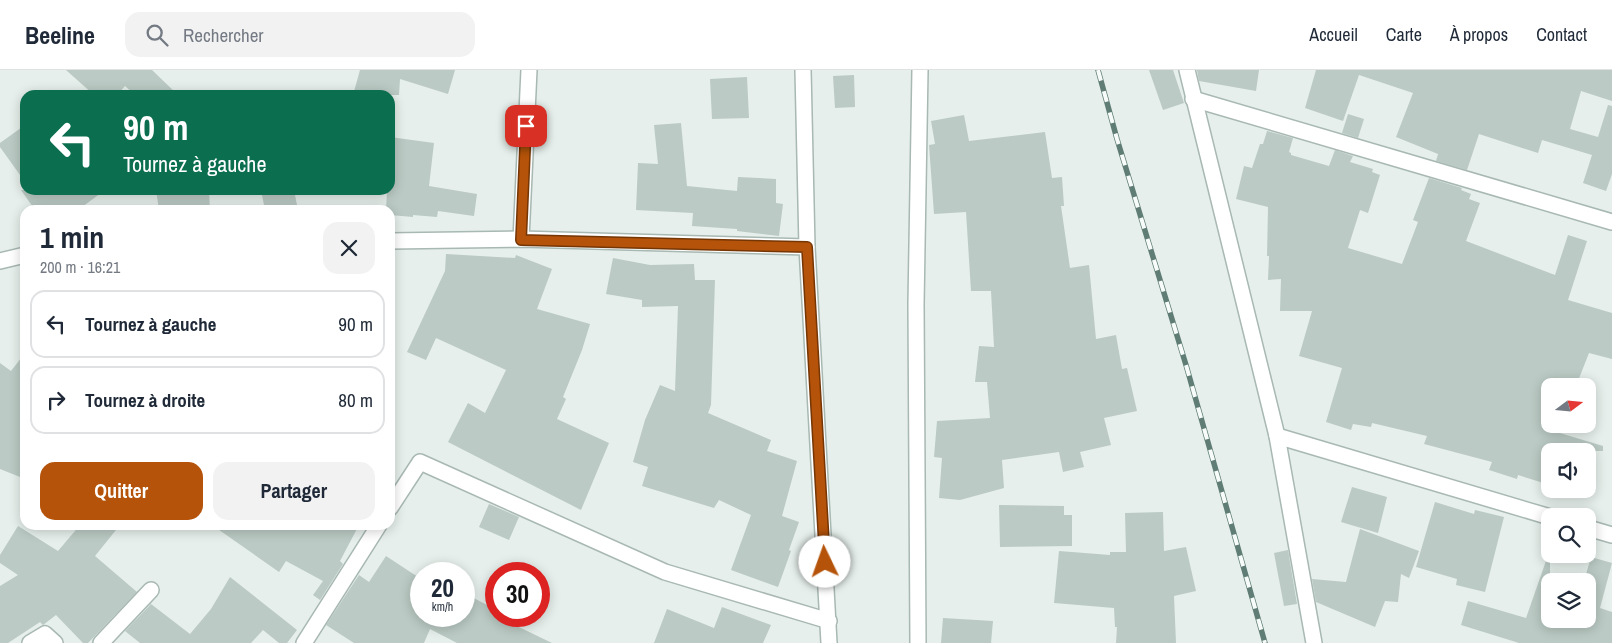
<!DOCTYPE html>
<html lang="fr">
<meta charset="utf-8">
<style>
:root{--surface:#fff;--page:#f2f2f3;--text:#1f2937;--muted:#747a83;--line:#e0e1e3;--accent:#b45309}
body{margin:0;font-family:"Archivo Narrow",sans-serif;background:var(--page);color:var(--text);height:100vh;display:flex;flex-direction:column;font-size:19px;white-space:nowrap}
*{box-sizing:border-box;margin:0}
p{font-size:16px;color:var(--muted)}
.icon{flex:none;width:28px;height:28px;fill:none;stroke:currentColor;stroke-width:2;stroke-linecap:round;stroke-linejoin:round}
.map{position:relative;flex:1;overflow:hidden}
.drawer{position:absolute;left:20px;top:135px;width:375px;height:325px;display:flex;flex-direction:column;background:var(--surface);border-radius:15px;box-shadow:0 2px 12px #0003}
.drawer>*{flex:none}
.banner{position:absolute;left:20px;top:20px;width:375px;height:105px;border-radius:15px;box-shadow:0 2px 12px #0003;background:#0b6e4f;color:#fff;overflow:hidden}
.needle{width:32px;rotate:74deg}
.buttons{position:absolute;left:1541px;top:308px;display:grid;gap:10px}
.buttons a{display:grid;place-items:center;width:55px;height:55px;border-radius:10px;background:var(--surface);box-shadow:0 2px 12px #0003;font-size:25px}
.speed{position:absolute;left:410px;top:492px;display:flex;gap:10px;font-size:25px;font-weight:700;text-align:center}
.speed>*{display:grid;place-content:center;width:65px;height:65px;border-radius:50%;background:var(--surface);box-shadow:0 2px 12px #0003;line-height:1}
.speed small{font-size:12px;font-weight:400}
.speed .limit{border:8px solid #d22;background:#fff;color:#111}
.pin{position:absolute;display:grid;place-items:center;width:42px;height:42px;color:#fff;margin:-21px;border-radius:10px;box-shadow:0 2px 8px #0006}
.me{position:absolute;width:55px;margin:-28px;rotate:357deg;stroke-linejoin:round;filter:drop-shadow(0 0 4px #0008)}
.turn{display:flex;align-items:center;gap:18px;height:105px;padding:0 20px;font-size:22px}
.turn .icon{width:65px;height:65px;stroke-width:2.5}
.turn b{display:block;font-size:35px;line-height:42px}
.round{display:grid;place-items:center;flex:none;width:52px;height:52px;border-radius:15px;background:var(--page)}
.headline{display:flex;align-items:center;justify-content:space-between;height:85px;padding:0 20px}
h1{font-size:30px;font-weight:800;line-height:38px}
.primary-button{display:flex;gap:10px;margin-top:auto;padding:10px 20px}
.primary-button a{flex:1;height:58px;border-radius:15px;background:var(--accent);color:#fff;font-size:20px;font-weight:800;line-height:58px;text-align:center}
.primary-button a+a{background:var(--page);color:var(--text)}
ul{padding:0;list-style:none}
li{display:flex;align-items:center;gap:15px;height:68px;margin:0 10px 8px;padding:0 10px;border:2px solid var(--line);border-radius:15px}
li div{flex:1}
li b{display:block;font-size:19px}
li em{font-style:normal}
header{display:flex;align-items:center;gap:30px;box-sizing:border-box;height:70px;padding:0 25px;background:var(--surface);border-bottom:1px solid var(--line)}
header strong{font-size:24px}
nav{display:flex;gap:28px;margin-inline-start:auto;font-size:18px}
.search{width:350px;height:45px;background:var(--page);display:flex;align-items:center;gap:12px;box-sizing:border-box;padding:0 18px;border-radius:15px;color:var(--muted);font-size:19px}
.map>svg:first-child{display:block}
.building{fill:#bbcac4}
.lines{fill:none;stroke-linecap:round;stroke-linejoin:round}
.minor-casing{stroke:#a8b8b2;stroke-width:18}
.minor{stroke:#fff;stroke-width:15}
.rail-casing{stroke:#5f7d75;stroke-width:5.5}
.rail{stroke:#f7fbf9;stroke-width:4;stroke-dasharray:11;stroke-linecap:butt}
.route-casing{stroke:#753606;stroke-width:12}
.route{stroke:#b45309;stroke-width:9}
</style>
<header>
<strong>Beeline</strong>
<div class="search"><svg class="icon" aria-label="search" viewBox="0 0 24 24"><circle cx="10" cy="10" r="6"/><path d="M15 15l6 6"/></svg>Rechercher</div>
<nav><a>Accueil</a><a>Carte</a><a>À propos</a><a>Contact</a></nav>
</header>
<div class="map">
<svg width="1612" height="573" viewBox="0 0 1612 573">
<rect width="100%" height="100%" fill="#e6efeb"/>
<g class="building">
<polygon points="66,0 152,0 178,25 135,25 125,16 117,25 94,25"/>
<polygon points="360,0 455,0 448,24 400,9 399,25 353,25"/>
<polygon points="1149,0 1173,0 1184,33 1163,40"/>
<polygon points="1197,0 1259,0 1256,21 1199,11"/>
<polygon points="1316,0 1612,0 1612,31 1581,21 1570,59 1598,67 1608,35 1612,36 1612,104 1606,121 1583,113 1592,85 1542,70 1538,83 1479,64 1467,100 1436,91 1438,84 1396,67 1413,23 1359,5 1343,51 1305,38"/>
<polygon points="854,5 855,37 835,38 833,6"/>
<polygon points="747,7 749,48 712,49 710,9"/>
<polygon points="1348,44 1364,49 1358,68 1342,63"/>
<polygon points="964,45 969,71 1045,62 1052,108 1062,107 1064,136 1061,136 1070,198 1089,195 1096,269 1116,265 1122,299 1127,298 1137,341 1104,348 1111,375 1080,382 1084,397 1063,402 1059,382 1002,390 1004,418 960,430 939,428 942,388 934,387 937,351 990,348 987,312 975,312 979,276 994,277 991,221 971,221 966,142 934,144 929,75 935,74 931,51"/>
<polygon points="681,53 687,116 737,121 738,107 776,109 776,133 783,134 779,166 737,161 737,159 692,156 693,143 636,140 638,93 658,94 654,55"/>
<polygon points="25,55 25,112 0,77 0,73"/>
<polygon points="1267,61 1293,68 1289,82 1291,83 1291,85 1329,96 1335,80 1353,86 1350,92 1373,99 1372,102 1380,105 1368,143 1360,140 1348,178 1402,194 1418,152 1413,150 1429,108 1462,118 1461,120 1471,124 1469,129 1480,133 1466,171 1555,205 1568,165 1587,171 1568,230 1612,243 1612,289 1589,283 1576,316 1550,316 1550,360 1603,376 1603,381 1550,381 1550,415 1518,405 1517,409 1489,400 1492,392 1424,374 1427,366 1372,353 1371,357 1353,354 1351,360 1326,352 1342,298 1299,286 1312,241 1280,241 1281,209 1268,210 1269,186 1267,186 1268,137 1236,129 1244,96 1252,98 1260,74 1263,74"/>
<polygon points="390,67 434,73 429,116 477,124 474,146 438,141 437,147 413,145 413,147 390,145 390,140 386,140 387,120 390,120"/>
<polygon points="21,120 105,120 78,140 35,140"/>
<polygon points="156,120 209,120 210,140 159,140"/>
<polygon points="261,120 294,120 298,140 265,140"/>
<polygon points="446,184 515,188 516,185 552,199 537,239 590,254 582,280 563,327 566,329 557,349 609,373 581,440 448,372 468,333 485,343 506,300 436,268 426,290 407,282 445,201"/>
<polygon points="613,188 650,195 694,194 695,210 715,210 711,335 708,343 771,370 767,381 797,391 782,446 799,452 789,480 791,481 778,517 731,500 751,445 719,430 714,438 642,416 648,397 633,392 645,350 660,315 675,321 678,236 642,237 642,230 606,224"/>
<polygon points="25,283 25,409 0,399 0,293 11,301"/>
<polygon points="1352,417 1387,427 1378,463 1341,452"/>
<polygon points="1435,432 1474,444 1475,440 1504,447 1485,522 1456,515 1457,509 1416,497"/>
<polygon points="489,434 519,447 509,470 479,457"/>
<polygon points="999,435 1064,436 1064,445 1072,445 1072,476 1000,477"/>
<polygon points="1163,442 1164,481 1186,477 1196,521 1174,526 1176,573 1116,573 1117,557 1115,557 1114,538 1054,533 1059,481 1110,485 1110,482 1126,482 1125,443"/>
<polygon points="80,455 120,455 95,486 137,522 88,573 83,573 56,545 43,555 40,552 8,573 0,573 0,516 18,505 0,493 0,485 18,456 58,481"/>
<polygon points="212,455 359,455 340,491 343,494 320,530 313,525 323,511 286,491 279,502"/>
<polygon points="1360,459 1419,481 1409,508 1401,504 1398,532 1385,531 1375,557 1316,532 1312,509 1346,512"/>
<polygon points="1288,480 1297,534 1284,536 1274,483"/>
<polygon points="386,486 421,509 421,546 464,546 464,523 495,539 492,544 552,573 457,573 430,559 424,573 354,573 326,555 359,505 369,512"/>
<polygon points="1591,487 1612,493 1600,538 1612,542 1612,573 1519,573 1461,555 1468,531 1526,548 1547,488 1550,489 1550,549 1588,549 1588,511 1584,511"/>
<polygon points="230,507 297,560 287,573 279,573 263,560 251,573 140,573 125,561 151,534 190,564 211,539"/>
<polygon points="722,537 771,555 763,573 654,573 667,539 714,558"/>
<polygon points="943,548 993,551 991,573 941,573"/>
</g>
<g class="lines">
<g class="minor-casing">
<g id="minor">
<polyline points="803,0 807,177 829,573"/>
<polyline points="1187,0 1277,366 1314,573"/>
<polyline points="1193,29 1612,152"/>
<polyline points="521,169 529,0"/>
<polyline points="390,171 521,169 807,177"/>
<polyline points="0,191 25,185"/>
<polyline points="1277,366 1550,447"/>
<polyline points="390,438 420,392 665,502 829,551"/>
<polyline points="1588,458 1612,465"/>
<polyline points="30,573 45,564 55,573"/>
<polyline points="101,573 151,520"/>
<polyline points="304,573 379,455"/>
<polyline points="918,573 916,234 920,0"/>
</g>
</g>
<use href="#minor" class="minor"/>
<g class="rail-casing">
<polyline id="rail" points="1098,0 1117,69 1186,295 1265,573"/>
</g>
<use href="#rail" class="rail"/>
</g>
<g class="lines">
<g class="route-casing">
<polyline id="route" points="526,56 521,170 807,177 825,492"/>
</g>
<use href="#route" class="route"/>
</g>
</svg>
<div class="buttons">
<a><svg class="needle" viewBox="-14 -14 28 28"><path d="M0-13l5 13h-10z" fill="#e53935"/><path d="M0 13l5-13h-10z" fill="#747a83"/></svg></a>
<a><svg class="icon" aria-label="sound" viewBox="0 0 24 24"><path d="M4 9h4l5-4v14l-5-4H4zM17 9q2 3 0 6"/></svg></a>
<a><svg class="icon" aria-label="search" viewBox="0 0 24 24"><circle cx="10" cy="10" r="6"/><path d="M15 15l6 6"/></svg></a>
<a><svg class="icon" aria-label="layers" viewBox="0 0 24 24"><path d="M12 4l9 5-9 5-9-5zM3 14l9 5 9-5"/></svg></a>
</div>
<div class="speed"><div>20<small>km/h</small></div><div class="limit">30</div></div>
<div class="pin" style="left:526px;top:56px;background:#d93025"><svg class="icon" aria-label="arrive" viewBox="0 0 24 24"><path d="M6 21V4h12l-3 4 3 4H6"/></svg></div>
<svg class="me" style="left:825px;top:492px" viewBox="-20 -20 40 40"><circle r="19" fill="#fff"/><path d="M0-13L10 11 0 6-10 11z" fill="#b45309"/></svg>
<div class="banner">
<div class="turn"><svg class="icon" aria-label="left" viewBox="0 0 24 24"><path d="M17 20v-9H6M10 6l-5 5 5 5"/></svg><div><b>90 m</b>Tournez à gauche</div></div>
</div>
<section class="drawer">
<div class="headline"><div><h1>1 min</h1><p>200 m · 16:21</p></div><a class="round"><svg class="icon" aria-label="close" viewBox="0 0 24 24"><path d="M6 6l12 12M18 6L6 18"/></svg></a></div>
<ul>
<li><svg class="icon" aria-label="left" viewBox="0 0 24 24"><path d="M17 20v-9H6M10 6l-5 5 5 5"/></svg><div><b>Tournez à gauche</b></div><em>90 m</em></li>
<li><svg class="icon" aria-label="right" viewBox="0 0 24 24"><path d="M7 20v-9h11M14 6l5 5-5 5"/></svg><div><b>Tournez à droite</b></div><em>80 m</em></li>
</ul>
<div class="primary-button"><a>Quitter</a><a>Partager</a></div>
</section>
</div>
